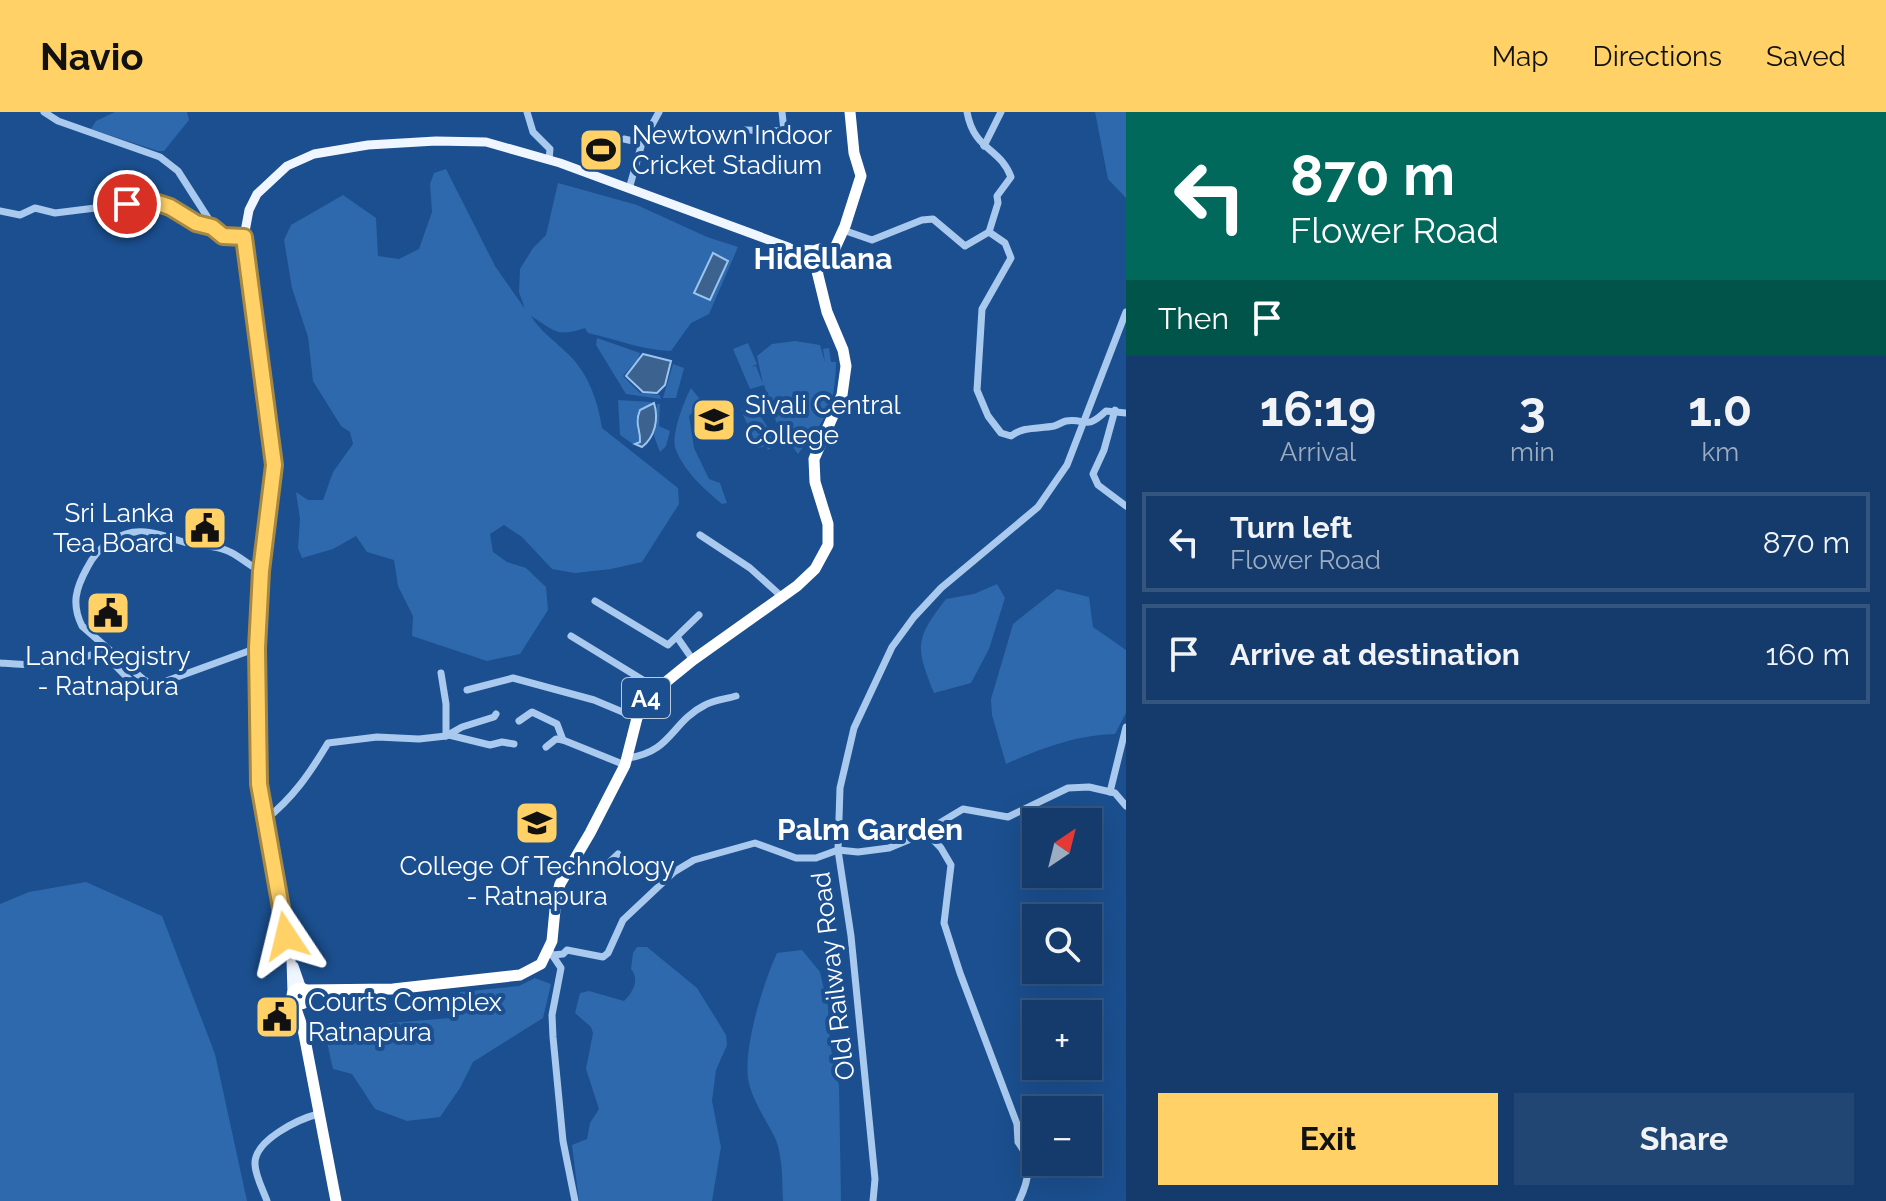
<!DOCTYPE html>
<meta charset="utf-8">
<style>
:root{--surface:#143b6b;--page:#214673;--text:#f1f3f6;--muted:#9dadc1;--line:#33557e;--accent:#ffd166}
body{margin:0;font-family:Raleway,sans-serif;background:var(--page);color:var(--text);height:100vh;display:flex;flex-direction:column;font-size:30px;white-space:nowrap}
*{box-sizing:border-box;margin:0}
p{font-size:26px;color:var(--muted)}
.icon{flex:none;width:44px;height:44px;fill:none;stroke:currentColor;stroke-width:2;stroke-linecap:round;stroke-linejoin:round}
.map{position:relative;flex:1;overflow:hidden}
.sheet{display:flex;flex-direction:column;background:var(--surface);width:760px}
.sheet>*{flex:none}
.banner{background:#00695c;color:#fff;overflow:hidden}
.needle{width:52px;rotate:35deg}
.controls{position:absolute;left:1022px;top:696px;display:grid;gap:16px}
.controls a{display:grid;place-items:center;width:80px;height:80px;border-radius:0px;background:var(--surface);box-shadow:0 8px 32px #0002,0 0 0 2px var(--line);font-size:40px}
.pin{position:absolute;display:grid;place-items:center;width:68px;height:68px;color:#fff;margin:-34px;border:4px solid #fff;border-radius:50%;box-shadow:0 2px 8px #0007}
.me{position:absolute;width:88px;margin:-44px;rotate:350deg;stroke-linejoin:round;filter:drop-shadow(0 0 6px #0008)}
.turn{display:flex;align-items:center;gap:28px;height:168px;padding:0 32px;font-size:36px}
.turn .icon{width:104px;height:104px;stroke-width:2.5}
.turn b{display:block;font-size:56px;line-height:68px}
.then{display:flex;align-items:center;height:76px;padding:0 32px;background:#0003;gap:16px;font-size:30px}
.eta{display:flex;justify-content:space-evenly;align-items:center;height:136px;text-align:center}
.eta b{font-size:48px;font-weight:700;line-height:56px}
.button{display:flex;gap:16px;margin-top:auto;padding:16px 32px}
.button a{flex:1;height:92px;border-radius:0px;background:var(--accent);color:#111;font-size:32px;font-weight:700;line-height:92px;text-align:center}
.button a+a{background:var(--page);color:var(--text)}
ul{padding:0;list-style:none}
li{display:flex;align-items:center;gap:24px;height:100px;margin:0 16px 12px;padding:0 16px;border:4px solid var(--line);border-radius:0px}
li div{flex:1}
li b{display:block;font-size:30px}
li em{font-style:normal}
header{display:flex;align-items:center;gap:48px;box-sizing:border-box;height:112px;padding:0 40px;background:var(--accent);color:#111}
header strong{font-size:38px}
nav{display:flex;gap:44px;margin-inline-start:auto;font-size:28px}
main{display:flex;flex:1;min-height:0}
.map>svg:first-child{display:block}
.green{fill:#2e69ad}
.water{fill:#3c6290;stroke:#9cc4f0;stroke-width:2}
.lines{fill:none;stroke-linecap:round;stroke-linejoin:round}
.minor{stroke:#a9c9ee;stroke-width:7}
.major{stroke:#f0f6ff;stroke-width:9}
.highway{stroke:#fff;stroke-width:11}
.route-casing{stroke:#a68842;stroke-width:20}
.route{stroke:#ffd166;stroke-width:14}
.labels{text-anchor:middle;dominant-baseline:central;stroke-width:8;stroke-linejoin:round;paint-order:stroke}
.shield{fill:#1b4f8f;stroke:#bbcadd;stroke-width:2}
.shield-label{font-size:24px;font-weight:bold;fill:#fff}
.poi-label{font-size:26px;fill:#fff;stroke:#1b4f8f;text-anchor:start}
.street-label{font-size:26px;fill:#fff;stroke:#1b4f8f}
.quarter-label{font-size:30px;font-weight:bold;fill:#fff;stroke:#1b4f8f}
</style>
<header>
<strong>Navio</strong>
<nav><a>Map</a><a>Directions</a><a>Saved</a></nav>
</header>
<main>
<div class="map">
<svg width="1126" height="1089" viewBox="0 0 1126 1089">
<rect width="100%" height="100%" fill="#1b4f8f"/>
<g class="green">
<polygon points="115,0 187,0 189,8 164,39 158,39 91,17 96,9"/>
<polygon points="1095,0 1126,0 1126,86 1108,67"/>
<path d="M446 57 495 154 525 197 519 180 520 157 533 136 546 123 558 71 637 93 707 125 738 135 709 202 691 211 671 239C641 238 616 227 588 221L585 216C556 226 554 218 531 204 543 222 553 227 567 241 588 260 598 289 602 316L678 376 679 392 642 450 611 457 575 461 552 457 522 425 504 413 490 422 493 440 507 450 526 456 546 475 548 498 520 542 487 549 412 524 413 504 398 474 394 448 367 440 356 424 333 437 302 446 298 436 300 407 296 380 308 388H323L333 360 353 332 350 320 341 314 313 269 308 225 292 176 284 128 291 113 343 83 376 106 378 144 399 147 419 137 432 100 430 72 434 61Z"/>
<polygon points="597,226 640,241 638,247 623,264 640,281 660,283 661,287 626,282 596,233"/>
<path d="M795 229 820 233 825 250 823 237 829 236 831 250H836C835 297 826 306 798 342L778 315 764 273 750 277 733 237 748 231 757 252 751 255 756 254 763 272 757 244 772 232Z"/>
<polygon points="673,252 684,256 676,286 663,286"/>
<path d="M691 276 702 290 689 304 694 336 709 367 720 371 727 391 722 392C705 378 684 359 676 338 670 324 684 289 691 276Z"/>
<polygon points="748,284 778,332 768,338 766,334 758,336 741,298 747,293 744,287"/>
<polygon points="618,288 651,290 651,294 636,307 640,330 633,332 620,323"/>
<polygon points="657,292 660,292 659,314 670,319 666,334 660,340 654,324"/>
<path d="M997 472 1005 486 989 537 971 571 934 581C915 534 915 527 946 487L974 482Z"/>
<path d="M1057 477 1089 485 1093 515 1126 538V601L1115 622C1076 623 1042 636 1006 652L992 603 991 587 1004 543 1013 512Z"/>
<polygon points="86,770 162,804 215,942 247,1089 0,1089 0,792 29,780"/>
<path d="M637 835H647L697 876 726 923 727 933 716 958 712 989 721 1035 712 1089H579L572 1033 587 1027 590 1011 599 997 586 957 593 921 591 915 575 901 580 881 589 879 624 889C633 880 640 868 631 857L633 841Z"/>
<path d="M802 838 820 860 828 895 830 933 839 974 841 1089H783C782 1069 783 1047 776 1028 767 1009 751 987 748 966 744 933 763 872 777 841Z"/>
<polygon points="535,866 551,872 543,906 473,950 460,976 440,1005 407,1009 375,997 352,962 333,957 325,921 355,914 450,906 460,880 519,874"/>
</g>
<g class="water">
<polygon points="713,141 728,149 710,188 694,181"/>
<polygon points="643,242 671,249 665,273 657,281 643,280 626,264"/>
<path d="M654 291C659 307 655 325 642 335L635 332 640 330C641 317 634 313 640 298Z"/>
</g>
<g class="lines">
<g class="minor">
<polyline points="44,0 58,9 160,45 178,59 217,120 229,126 244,125"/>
<polyline points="527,0 533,20 550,37 549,48"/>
<path d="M967 0C974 39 1000 35 1011 65L997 84 998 91 989 120"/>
<polyline points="745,18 784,19 782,0"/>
<polyline points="624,27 642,31 629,77"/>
<polyline points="642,31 659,0"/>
<polyline points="984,34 1001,0"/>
<polyline points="0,99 20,103 35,96 55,101 152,89 170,95 196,111 212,115"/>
<path d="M843 118 872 128 922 108 933 107 965 134 989 120 1005 131 1011 146 982 197 977 278 988 304 1001 321 1011 324C1024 314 1039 317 1054 314 1058 313 1062 310 1066 309 1087 306 1085 319 1106 299L1126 301"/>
<polyline points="1115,298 1104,338 1093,362 1098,373 1126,394"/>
<polyline points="700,423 750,456 781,484"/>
<polyline points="595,489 668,533 699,503"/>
<polyline points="571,524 656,576"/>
<polyline points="677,525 693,548"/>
<path d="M0 551C42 554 59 556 99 540 117 550 126 572 147 576L257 536"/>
<polyline points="441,561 446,592 446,624"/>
<path d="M155 573 144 568 82 514C71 492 76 476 87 456 98 434 121 417 146 420 161 421 174 428 188 431 201 433 219 434 230 440 241 445 249 454 261 459"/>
<polyline points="467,578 513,566 594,588 637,606"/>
<polyline points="519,609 532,600 557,612 563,628 625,653"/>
<polyline points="449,623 490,633 502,630 514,632"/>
<polyline points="546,635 556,627 563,628"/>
<path d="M628 646C672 640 671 610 705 593 714 588 726 587 736 584"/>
<polyline points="1110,680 1126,615"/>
<path d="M265 708C293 686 310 661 328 631L377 625 419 627 446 624 462 615 494 605 496 602"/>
<path d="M925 719 941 736 951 753 944 811 960 861 1017 1012 1018 1030C1033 1049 1029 1068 1019 1089"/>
<path d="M572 752C594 769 600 759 618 742"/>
<polyline points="551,841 561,856 552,903 553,925 563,1029 575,1089"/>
<polyline points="553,843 563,842 567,838 603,845 608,841 623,808 674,760 694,748 755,731 796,746 816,746 838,738 858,740 889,736 918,724 963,697 1008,705 1068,676 1089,675 1115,681 1126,694"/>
<path d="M267 1089C263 1078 255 1063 255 1052 254 1028 299 1007 318 1002"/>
<polyline points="873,1089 875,1067 851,824 838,738 840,676 854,616 892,535 914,505 941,476 1038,395 1067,353 1126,200"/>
</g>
<g class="major">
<polyline points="796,137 817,138"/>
<polyline points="294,854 302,877"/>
<polyline points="292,881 291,847 259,672 257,536 261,459 274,353 258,222 245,144 244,125 249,98 257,82 287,54 314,42 368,33 436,29 486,30 560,51 788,135 814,150"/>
</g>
<g class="highway">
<circle cx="821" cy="146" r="9"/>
<polyline points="830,147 845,114 861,64 854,41 850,0"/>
<circle cx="300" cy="884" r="8"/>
<polyline points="304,878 393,877 520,863 541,852 552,829 556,787 560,772 590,721 625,653 637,606 645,587 693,548 797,474 815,457 828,433 828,412 815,370 814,347 842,283 846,254 843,238 827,200 815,151"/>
<polyline points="293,888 303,917 336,1089"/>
</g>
</g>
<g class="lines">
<g class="route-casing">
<polyline id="route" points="127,92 152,89 170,95 196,111 212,115 223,124 244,125 274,353 261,459 257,536 259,672 286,824"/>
</g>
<use href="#route" class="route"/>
</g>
<defs>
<g id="stadium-square" transform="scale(2.3)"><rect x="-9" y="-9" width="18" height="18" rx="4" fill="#ffd166" stroke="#1b4f8f"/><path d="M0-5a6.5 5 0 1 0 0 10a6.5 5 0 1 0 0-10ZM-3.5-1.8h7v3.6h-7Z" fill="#111"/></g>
<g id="university-square" transform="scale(2.3)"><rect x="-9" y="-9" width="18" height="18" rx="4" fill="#ffd166" stroke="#1b4f8f"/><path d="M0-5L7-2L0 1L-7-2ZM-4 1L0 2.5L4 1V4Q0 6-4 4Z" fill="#111"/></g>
<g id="civic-square" transform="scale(2.3)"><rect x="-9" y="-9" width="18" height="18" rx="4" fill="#ffd166" stroke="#1b4f8f"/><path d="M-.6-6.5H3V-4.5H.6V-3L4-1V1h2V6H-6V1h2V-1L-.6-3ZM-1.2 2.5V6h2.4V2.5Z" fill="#111"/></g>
</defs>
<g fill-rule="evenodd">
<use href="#stadium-square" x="601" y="38"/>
<use href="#university-square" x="714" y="308"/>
<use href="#civic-square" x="205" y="416"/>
<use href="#civic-square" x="108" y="501"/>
<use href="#university-square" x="537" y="711"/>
<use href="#civic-square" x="277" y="905"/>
</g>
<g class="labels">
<rect class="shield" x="622" y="566" width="48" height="40" rx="6"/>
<g class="shield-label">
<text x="646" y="586">A4</text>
</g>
<g class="poi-label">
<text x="632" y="23">Newtown Indoor<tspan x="632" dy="30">Cricket Stadium</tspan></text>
<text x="745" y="293">Sivali Central<tspan x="745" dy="30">College</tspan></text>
<text x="174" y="401" text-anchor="end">Sri Lanka<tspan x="174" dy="30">Tea Board</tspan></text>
<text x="108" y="544" text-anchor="middle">Land Registry<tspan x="108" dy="30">- Ratnapura</tspan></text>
<text x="537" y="754" text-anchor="middle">College Of Technology<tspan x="537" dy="30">- Ratnapura</tspan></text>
<text x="308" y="890">Courts Complex<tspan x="308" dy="30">Ratnapura</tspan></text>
</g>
<g class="street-label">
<text transform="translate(833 864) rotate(-97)">Old Railway Road</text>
</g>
<g class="quarter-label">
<text x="823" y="146">Hidellana</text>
<text x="870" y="717">Palm Garden</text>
</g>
</g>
</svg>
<div class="controls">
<a><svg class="needle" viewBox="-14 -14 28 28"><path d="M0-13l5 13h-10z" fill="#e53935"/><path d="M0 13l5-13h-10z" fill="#9dadc1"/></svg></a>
<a><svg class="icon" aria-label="search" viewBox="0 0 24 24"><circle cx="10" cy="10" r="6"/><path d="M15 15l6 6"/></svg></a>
<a>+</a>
<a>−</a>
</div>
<div class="pin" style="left:127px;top:92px;background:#d93025"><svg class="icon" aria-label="arrive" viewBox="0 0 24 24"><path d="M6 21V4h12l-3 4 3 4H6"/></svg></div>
<svg class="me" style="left:286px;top:824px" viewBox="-20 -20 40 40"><path d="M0-17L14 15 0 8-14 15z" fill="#ffd166" stroke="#fff" stroke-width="4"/></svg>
</div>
<section class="sheet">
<div class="banner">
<div class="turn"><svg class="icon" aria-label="left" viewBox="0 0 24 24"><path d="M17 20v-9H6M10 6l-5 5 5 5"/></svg><div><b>870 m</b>Flower Road</div></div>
<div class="then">Then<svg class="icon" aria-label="arrive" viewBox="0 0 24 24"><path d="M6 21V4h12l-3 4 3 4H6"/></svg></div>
</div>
<div class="eta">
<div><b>16:19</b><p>Arrival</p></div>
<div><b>3</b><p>min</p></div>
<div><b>1.0</b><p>km</p></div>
</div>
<ul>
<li><svg class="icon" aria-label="left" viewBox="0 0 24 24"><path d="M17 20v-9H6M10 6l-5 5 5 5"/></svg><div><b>Turn left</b><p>Flower Road</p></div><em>870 m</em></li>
<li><svg class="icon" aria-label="arrive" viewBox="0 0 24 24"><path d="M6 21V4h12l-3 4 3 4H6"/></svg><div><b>Arrive at destination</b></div><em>160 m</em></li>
</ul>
<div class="button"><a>Exit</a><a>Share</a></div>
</section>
</main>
